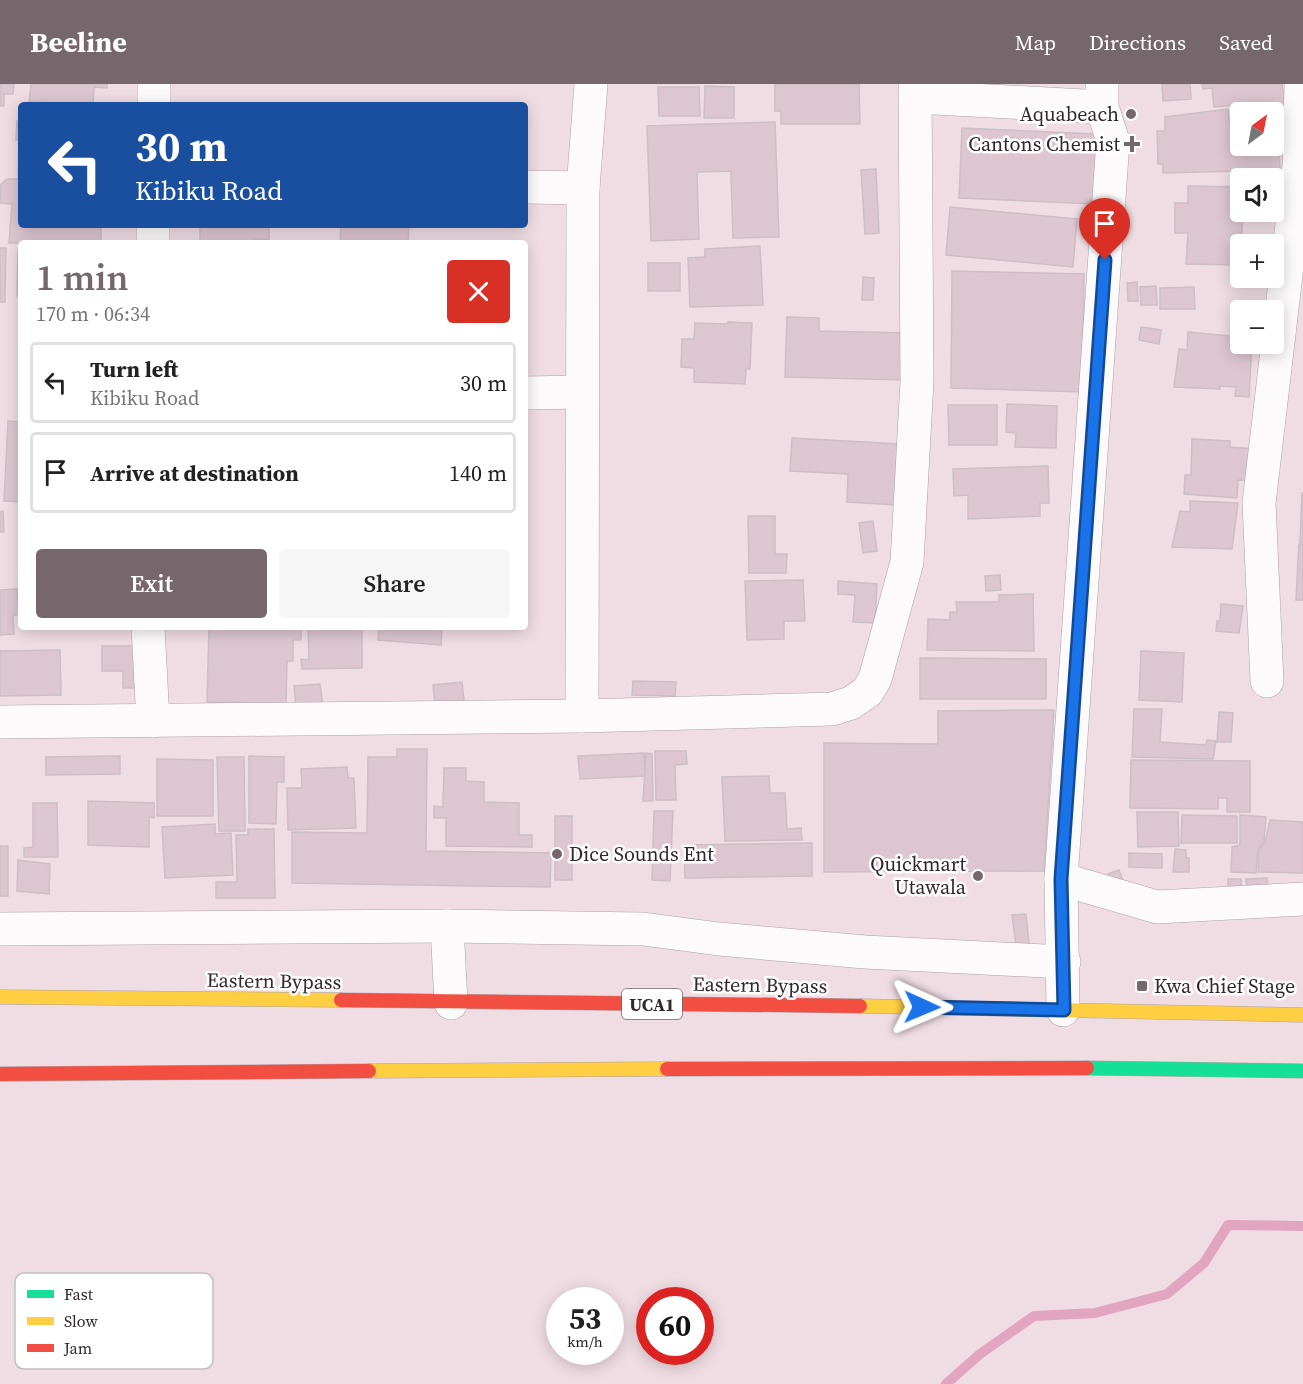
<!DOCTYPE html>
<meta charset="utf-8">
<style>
:root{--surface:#fff;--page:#f6f6f6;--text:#222;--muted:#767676;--line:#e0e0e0;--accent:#76676c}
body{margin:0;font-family:"Source Serif 4",serif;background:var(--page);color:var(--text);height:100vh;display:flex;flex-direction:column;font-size:22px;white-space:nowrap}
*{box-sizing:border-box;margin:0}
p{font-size:20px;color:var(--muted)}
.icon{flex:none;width:33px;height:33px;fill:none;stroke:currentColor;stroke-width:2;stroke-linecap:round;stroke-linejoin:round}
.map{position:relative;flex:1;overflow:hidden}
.details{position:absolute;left:18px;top:156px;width:510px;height:390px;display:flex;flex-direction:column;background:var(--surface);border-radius:6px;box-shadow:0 3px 15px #0003}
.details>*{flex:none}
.banner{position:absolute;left:18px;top:18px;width:510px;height:126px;border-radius:6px;box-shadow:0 3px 15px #0003;background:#1a4fa0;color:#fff;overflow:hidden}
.needle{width:39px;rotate:32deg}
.controls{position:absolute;left:1230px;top:18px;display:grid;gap:12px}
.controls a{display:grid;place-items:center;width:54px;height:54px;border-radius:6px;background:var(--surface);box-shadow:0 3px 15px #0003;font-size:30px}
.speed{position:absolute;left:546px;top:1203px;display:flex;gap:12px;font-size:30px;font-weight:700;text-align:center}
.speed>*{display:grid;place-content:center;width:78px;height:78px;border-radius:50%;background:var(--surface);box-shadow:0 3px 15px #0003;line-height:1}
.speed small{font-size:15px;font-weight:400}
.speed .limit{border:9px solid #d22;background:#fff;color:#111}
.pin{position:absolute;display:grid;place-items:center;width:51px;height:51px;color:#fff;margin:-62px -26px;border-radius:50% 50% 50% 0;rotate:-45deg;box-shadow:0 0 6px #0007}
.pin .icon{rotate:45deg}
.me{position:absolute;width:66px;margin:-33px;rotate:91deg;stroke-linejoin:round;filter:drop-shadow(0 0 4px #0008)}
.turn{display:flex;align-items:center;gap:21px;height:126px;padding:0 18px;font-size:27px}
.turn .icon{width:78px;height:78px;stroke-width:2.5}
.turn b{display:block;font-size:42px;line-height:51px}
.round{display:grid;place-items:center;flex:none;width:63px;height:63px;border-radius:6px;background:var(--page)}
.summary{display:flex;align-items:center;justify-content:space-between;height:102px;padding:0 18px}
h1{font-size:36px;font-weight:600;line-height:45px;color:var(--accent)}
.primary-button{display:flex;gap:12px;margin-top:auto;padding:12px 18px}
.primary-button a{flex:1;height:69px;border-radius:6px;background:var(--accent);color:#fff;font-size:24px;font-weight:600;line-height:69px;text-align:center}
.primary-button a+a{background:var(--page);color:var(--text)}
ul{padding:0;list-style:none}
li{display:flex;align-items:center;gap:18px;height:81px;margin:0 12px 9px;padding:0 6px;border:3px solid var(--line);border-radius:6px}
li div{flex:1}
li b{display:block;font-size:22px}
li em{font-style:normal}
header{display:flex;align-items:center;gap:36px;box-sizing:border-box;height:84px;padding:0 30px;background:var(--accent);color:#fff}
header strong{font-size:28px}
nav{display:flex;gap:33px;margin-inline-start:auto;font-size:21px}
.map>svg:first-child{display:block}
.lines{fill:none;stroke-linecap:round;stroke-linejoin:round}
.stream{stroke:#e2a5bf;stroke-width:10}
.building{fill:#ddc6d0;stroke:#cdbec4;stroke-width:1.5}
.street-casing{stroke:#afa0a6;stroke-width:34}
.fast-casing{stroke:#afa0a6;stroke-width:15}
.slow-casing{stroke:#afa0a6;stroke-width:15}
.jam-casing{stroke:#afa0a6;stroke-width:15}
.street{stroke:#fdfafb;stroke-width:33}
.fast{stroke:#16e098;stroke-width:14}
.slow{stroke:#ffcf43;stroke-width:14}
.jam{stroke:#f24e42;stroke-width:14}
.route-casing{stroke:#114b97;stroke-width:15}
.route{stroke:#1a73e8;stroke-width:10}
.poi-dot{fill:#76676c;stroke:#fff;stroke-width:2}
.labels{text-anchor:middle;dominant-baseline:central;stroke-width:5;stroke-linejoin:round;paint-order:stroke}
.shield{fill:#fff;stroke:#71686b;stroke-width:1.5}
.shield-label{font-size:18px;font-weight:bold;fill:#34272c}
.poi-label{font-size:20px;fill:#34272c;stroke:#fff;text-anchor:end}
.street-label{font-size:20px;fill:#34272c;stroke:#fff}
.key{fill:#fff;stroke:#c2bec0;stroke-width:1.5}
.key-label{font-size:16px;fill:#34272c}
</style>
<header>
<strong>Beeline</strong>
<nav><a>Map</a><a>Directions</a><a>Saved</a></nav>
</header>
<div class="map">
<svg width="1303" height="1300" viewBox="0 0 1303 1300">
<rect width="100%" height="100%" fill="#f0dde4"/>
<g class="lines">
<polyline class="stream" points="946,1300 980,1270 1034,1232 1095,1229 1167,1210 1204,1179 1228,1141 1303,1142"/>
</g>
<g class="building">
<polygon points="0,0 14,0 13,10 4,10 4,22 0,22"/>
<polygon points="31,0 107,0 107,4 94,3 93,21 29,18"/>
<polygon points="775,0 859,0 860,40 781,40 781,27 775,27"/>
<polygon points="1162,0 1190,0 1191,15 1163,17"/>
<polygon points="1202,0 1282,0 1283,8 1293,7 1295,29 1259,28 1258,19 1214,23 1212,4 1203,5"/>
<polygon points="705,2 734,3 734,34 704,34"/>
<polygon points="658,3 699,3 700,32 659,32"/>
<polygon points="1228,25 1229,37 1240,37 1240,62 1274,62 1274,36 1278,36 1280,86 1163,89 1163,80 1158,80 1157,47 1165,47 1165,33"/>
<polygon points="20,28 21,29 21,92 18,92 19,56 16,56 17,37 20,37"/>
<polygon points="775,38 779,153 733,154 731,87 697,88 699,155 651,157 647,42"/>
<polygon points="962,44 1097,50 1094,120 959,114"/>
<polygon points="876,85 879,149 865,150 861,86"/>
<polygon points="7,95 21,95 21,141 101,141 101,159 9,159 12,120 0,119 1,100"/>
<polygon points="1188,102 1240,103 1240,116 1237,116 1237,127 1243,128 1240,181 1186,180 1188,149 1175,149 1175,119 1188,119"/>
<polygon points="950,123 1077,135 1073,183 946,171"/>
<polygon points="200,141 269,141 269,156 253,155 253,159 200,159"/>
<polygon points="341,141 409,141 408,159 340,159"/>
<polygon points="760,162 763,221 690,223 688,174 705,173 705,165"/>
<polygon points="0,164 6,164 5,218 0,218"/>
<polygon points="18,166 21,166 21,214 17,212"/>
<rect x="648" y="179" width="32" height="28"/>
<polygon points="952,187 1084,190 1082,308 951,304"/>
<polygon points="863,193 874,194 873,216 862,216"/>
<polygon points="1137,198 1138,217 1128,217 1127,199"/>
<polygon points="1156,202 1157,221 1141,221 1140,203"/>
<polygon points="1194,203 1195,225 1160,225 1160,204"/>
<polygon points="787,233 819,234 819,247 906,249 906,296 785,293"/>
<polygon points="728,238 752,239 750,285 746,285 745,300 694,298 694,284 681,283 682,255 694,255 695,239 728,240"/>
<polygon points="1141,243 1161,246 1159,260 1139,256"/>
<polygon points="1188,248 1240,253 1240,260 1252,260 1249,313 1235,312 1236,303 1220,302 1220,305 1174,303 1179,265 1187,266"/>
<polygon points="1007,320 1057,322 1056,364 1015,363 1016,349 1006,348"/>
<polygon points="948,321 997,321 997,361 949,361"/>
<polygon points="8,337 21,338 21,418 4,417"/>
<polygon points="792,354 900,360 897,421 847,418 848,390 790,387"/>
<polygon points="1192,355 1230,357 1230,363 1255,365 1254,397 1238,396 1237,414 1184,410 1185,391 1191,391"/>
<polygon points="1048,382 1049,419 1040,419 1040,432 968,435 968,411 954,412 953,385"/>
<polygon points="1302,409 1303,409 1303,459 1300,459"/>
<polygon points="1190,417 1238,419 1232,465 1172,463 1180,427 1190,428"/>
<polygon points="3,427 4,448 0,448 0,428"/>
<polygon points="748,432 775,432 775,470 787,470 786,489 749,489"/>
<polygon points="873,437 877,467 863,469 859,439"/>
<polygon points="1299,460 1303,461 1303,516 1296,516"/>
<polygon points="1000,491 1001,506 986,507 985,492"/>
<polygon points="803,496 805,537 784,537 784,555 747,556 745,497"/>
<polygon points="838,497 877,500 875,539 853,538 855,511 838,510"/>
<polygon points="17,505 19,531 13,531 14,550 0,551 0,506"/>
<polygon points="1033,510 1034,567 927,566 928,535 950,536 950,528 957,528 956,518 999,518 999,511"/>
<polygon points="1221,520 1243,522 1239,549 1216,547 1217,537 1220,537"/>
<polygon points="209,543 301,543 301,556 293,556 293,577 287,577 286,621 207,618"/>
<polygon points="308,543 362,543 362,584 302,585 301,575 309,576"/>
<polygon points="379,543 442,543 441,561 378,556"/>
<polygon points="102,562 137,562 138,604 123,604 123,587 102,587"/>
<polygon points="60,566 61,611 0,612 0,567"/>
<polygon points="1141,567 1184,569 1182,618 1139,616"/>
<polygon points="920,574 1046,575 1046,615 920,615"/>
<polygon points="633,597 676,598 675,612 632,611"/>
<polygon points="462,598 464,616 435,619 433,601"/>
<polygon points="320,600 323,624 296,626 294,602"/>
<polygon points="1134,625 1162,625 1160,658 1206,661 1207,656 1216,657 1213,675 1132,673"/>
<polygon points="1054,626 1044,787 824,788 824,659 938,660 938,627"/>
<polygon points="1219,628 1233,629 1231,658 1217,658"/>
<polygon points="397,665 427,665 426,767 551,769 550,803 292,799 292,748 367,749 368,673 397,673"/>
<polygon points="655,667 686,667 687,680 675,681 676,716 656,716"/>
<polygon points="644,669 645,692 580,695 578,672"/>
<polygon points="646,669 652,670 653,717 643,717"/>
<polygon points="120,672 120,690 46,691 46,673"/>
<polygon points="249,672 284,673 284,698 277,698 276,740 249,739"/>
<polygon points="217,673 244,673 245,747 219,747"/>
<polygon points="157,675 213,676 213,732 157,732"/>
<polygon points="1131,676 1250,677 1250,728 1227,728 1227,714 1218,714 1218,725 1130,724"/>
<polygon points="347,683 348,694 354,694 356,744 288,746 287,704 302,704 301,685"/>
<polygon points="444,684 466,684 466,697 484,698 484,718 519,719 519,751 532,751 532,763 446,762 446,734 434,734 434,722 443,723"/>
<polygon points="769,692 770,709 785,709 787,745 801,744 802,756 725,757 722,693"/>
<polygon points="88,717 154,719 154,734 149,733 149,763 88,761"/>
<polygon points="33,719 57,719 58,773 24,773 24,764 33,763"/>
<polygon points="654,727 673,727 670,797 652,796"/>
<polygon points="1137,728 1178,728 1179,762 1138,763"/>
<polygon points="1182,731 1237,732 1237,759 1181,759"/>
<polygon points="1240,731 1266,733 1264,756 1258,766 1256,789 1231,788 1232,763 1240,761"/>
<rect x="555" y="732" width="17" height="64"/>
<polygon points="1270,736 1303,738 1303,789 1258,788 1259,766 1265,758"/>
<polygon points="215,740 215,750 231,749 233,791 165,794 162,743"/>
<polygon points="248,745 274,745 275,814 216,814 216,798 237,798 236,751 248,751"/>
<polygon points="812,759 812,792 685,794 684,761"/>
<rect x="0" y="762" width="8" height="50"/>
<polygon points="1175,765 1186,766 1186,774 1189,774 1189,788 1173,788"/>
<polygon points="1129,769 1162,770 1162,784 1129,783"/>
<polygon points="18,776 50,780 49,810 17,807"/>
<polygon points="1119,786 1124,799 1112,802 1108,790"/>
<polygon points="1267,794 1268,807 1247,808 1246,795"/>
<rect x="1228" y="795" width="13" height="9"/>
<polygon points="1026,830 1029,860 1016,862 1012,831"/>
</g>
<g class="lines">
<g class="street-casing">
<g id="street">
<polyline points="154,0 154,21"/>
<polyline points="916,13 1102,23"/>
<polyline points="525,103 583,104"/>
<polyline points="153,159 153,141"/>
<polyline points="525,309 582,308"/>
<polyline points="148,543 153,637"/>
<polyline points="1267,597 1259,419 1299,81 1301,0"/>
<polyline points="582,632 583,104 591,0"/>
<polyline points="0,638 582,632 832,625 851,619 867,608 875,595 907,478 917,297 915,0"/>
<polyline points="1061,795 1157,823 1303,815"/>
<polyline points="447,842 451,919"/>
<polyline points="0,845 447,842 643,845 719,855 865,868 1064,878"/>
<polyline points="1063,926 1061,795 1113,57 1102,23 1102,0"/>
</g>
</g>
<g class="fast-casing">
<polyline id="fast" points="1087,984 1303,987"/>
</g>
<g class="slow-casing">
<g id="slow">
<polyline points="0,913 341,916"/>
<polyline points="860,922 1303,931"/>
<polyline points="369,987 667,985"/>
</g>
</g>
<g class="jam-casing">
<g id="jam">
<polyline points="341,916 860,922"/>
<polyline points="667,985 1087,984"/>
<polyline points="0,990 369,987"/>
</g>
</g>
<use href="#street" class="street"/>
<use href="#fast" class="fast"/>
<use href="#slow" class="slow"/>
<use href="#jam" class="jam"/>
</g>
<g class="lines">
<g class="route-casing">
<polyline id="route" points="922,923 1064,926 1061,795 1105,176"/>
</g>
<use href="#route" class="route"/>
</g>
<g class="poi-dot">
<circle cx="1131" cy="30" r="6"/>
<path d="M1129 51h6v6h6v6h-6v6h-6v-6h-6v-6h6z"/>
<circle cx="557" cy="770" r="6"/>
<circle cx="978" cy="792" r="6"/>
<rect x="1136" y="896" width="12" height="12" rx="3"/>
</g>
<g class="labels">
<rect class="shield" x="622" y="905" width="60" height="30" rx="4.5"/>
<g class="shield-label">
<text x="652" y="920">UCA1</text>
</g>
<g class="poi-label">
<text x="1119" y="30">Aquabeach</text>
<text x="1120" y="60">Cantons Chemist</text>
<text x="569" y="770" text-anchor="start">Dice Sounds Ent</text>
<text x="966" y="780">Quickmart<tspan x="966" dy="23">Utawala</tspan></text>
<text x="1154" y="902" text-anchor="start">Kwa Chief Stage</text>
</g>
<g class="street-label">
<text transform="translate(274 897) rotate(1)">Eastern Bypass</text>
<text transform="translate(760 901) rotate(1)">Eastern Bypass</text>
</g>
</g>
<rect x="15" y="1189" width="198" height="96" rx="9" class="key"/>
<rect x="27" y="1206" width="27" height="8" fill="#16e098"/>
<rect x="27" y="1233" width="27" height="8" fill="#ffcf43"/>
<rect x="27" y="1260" width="27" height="8" fill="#f24e42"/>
<g class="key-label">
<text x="64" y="1216">Fast</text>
<text x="64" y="1243">Slow</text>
<text x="64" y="1270">Jam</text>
</g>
</svg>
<div class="controls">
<a><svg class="needle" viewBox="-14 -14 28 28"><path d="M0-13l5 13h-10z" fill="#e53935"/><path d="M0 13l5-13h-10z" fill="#767676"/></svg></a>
<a><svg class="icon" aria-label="sound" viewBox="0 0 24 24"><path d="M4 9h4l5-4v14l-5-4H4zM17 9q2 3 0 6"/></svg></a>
<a>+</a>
<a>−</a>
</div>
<div class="speed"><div>53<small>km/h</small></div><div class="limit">60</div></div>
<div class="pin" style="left:1105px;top:176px;background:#d93025"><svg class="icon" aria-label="arrive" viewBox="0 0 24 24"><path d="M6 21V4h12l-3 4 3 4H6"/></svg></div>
<svg class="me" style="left:922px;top:923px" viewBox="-20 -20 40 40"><path d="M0-17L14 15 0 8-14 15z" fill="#1a73e8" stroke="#fff" stroke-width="4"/></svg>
<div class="banner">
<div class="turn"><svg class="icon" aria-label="left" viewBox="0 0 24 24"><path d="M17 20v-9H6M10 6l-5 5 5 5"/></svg><div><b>30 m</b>Kibiku Road</div></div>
</div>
<section class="details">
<div class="summary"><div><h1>1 min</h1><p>170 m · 06:34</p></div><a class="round" style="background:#d93025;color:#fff"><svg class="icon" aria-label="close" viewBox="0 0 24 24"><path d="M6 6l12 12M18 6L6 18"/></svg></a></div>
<ul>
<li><svg class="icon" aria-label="left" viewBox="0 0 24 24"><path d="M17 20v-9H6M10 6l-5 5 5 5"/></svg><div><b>Turn left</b><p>Kibiku Road</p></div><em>30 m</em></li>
<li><svg class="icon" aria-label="arrive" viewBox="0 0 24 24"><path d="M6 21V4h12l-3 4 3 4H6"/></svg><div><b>Arrive at destination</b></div><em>140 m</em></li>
</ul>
<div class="primary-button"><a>Exit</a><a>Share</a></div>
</section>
</div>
